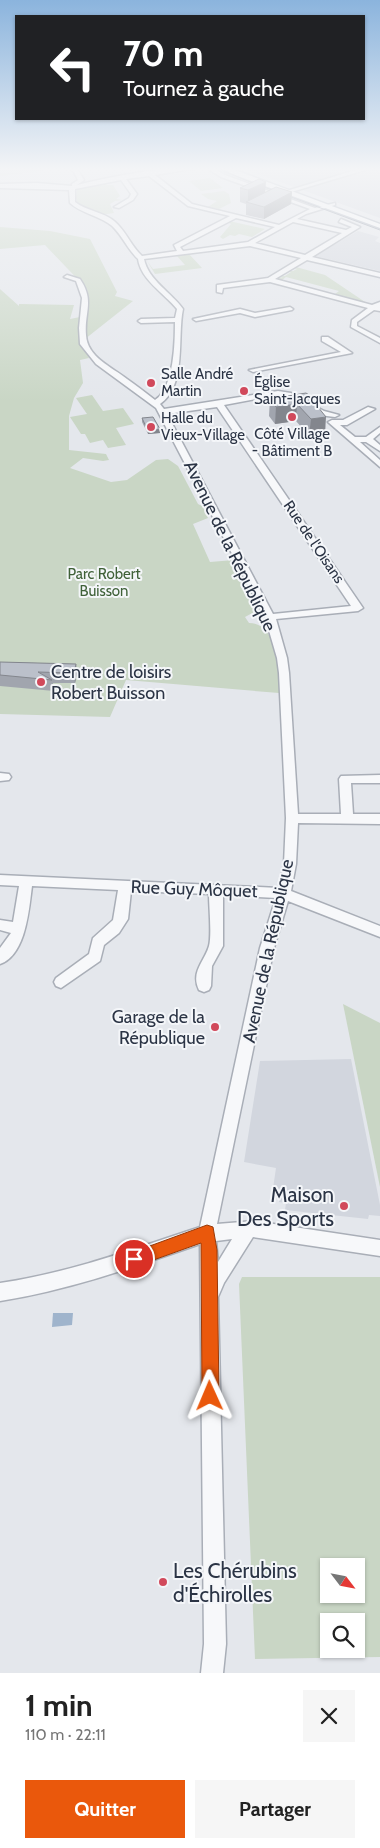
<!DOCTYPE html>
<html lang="fr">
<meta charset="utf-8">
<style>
:root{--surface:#fff;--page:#f6f6f6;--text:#222;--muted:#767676;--accent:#ea580c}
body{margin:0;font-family:Cabin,sans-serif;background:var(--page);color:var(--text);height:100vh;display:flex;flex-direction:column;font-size:19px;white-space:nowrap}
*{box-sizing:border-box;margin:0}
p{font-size:16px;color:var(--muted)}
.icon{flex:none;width:28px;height:28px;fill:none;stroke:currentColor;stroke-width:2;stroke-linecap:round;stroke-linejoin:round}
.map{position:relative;height:1673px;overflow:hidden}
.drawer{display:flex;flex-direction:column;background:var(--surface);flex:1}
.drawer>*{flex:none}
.guide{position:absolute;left:15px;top:15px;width:350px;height:105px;border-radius:0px;box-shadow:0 1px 4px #0004;background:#202124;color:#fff;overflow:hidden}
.needle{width:32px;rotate:122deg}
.buttons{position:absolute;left:320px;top:1558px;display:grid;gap:10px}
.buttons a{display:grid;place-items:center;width:45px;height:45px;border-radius:0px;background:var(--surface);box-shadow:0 1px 4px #0004;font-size:25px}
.pin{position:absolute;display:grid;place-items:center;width:42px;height:42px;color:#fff;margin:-21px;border:2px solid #fff;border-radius:50%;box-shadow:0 1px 5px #0007}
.me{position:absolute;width:55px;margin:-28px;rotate:359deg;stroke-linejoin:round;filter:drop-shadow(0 0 4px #0008)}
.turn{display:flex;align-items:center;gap:18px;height:105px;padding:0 25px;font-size:22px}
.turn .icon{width:65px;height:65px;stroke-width:2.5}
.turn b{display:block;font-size:35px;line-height:42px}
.round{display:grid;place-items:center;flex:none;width:52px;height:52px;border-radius:0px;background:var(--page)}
.headline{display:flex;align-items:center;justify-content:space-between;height:85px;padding:0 25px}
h1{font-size:30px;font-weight:700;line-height:38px}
.action{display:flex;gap:10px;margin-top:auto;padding:10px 25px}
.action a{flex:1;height:58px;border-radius:0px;background:var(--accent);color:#fff;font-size:20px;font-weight:700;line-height:58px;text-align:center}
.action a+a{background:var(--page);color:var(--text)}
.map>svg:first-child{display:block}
.built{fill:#d2d6de}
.green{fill:#c9d6c5;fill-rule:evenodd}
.water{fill:#9fb4cc}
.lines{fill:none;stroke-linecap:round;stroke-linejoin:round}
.minor-casing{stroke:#a9aeb7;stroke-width:3}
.major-casing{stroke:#a3abb8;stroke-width:3}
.minor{fill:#f7f8fa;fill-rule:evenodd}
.major{fill:#fff;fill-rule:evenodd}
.tram{stroke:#7d8696;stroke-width:1}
.wall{fill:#a1a5ae}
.shaded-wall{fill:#83868d}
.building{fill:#bbc0ca;stroke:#83868d}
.route{fill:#ea580c;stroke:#983908}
.poi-dot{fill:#d1495b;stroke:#f4f6f9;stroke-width:2}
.labels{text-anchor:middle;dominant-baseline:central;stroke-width:4;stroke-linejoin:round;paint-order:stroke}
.far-poi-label{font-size:15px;fill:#2b3445;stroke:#f4f6f9;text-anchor:start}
.far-street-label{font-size:15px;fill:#2b3445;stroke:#f4f6f9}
.far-park-label{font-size:15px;fill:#3f6138;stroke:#f4f6f9}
.street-label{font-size:18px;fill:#2b3445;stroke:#f4f6f9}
.poi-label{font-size:18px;fill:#2b3445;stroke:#f4f6f9;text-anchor:start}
.near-poi-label{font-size:21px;fill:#2b3445;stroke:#f4f6f9;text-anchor:end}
</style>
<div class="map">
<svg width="380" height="1673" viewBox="0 0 380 1673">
<rect width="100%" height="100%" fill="#e4e7ec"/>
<g class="built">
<polygon points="239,167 380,167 380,218"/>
<polygon points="358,231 379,237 375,241 380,243 380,271 315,256"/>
<polygon points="351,1059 380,1205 380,1216 369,1215 368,1219 285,1210 286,1203 279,1202 279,1196 272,1195 276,1168 244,1162 260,1061"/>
</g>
<g class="green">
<polygon points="0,167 42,167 41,171 0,176"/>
<polygon points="210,178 223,188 201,191 189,181"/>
<polygon points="104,183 107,185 113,185 120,196 116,199 123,200 115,201 110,204 114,213 100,215 78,205 76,198 77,190 80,189 81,187"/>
<polygon points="224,191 229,194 231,203 219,209 208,207 217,201 208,199 201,194"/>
<polygon points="229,221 265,229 252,237 239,234 235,236 230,235 223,239 220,237 231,224 227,222"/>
<polygon points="0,227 50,231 90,239 117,292 115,296 133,301 85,339 88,305 87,289 45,245 0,249"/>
<polygon points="189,254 202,268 155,274 147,261 153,269 185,265 177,256"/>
<polygon points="296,267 325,275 368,304 335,294 339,291 286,277 282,280 287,282 275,279 283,277 281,276 285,276 291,272 289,271 293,271 297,269 294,268"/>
<path d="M0 289 19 306V304L74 305 70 319 80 317V340L89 358 80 360 83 383 74 398 69 416V450L106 454 109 460 103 461 83 458 70 468 111 482 127 480 156 460 168 459 178 466 198 504 204 507 208 518 193 524 210 562 234 560 258 602 259 606 256 611 245 617 249 623C278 623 280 672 279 693L126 680 110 717 0 714Z"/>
<polygon points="92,395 103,411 123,408 134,424 116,428 126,445 108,448 103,440 90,443 85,434 81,434 70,417 87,414 76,398"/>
<polygon points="343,1004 380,1023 380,1187"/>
<path d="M242 1277H380V1657L255 1659 239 1284ZM329 1566H356V1594H329ZM329 1621H356V1649H329Z"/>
</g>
<polygon class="water" points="53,1313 73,1313 72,1325 52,1327"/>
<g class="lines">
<g class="minor-casing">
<g id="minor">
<path d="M67 167C77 167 79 172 84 180L77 185C118 175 162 167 203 167L155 175 192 204 279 225 310 209 221 177 205 167H211L225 175 315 208 335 203V205L306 214 297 219 346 230 352 227 339 222 341 219 360 227 312 257 380 273V277L307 260 275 279 372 305 380 302V311L374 310 357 322V326L380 338V343L351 327 352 320 368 308 270 282 223 288 222 293 217 292V285L268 278 301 258 250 246 144 259C148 280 172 293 183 309 177 336 187 386 160 404L164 409 278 391 291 393 324 411 339 415 335 417 319 415 286 397 278 395 224 405 363 608 358 611 276 619 287 658 289 673 298 814H341L339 779 341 776 380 775V783H351L353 814H380V824L298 823 296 864 291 891 380 926V937L288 901 274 948 217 1224 254 1221 380 1240V1256L253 1237 224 1283 218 1297 226 1644 223 1673H201L204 1644 200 1244C134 1267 69 1290 0 1301V1283C69 1273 134 1249 200 1227L260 948 276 898 223 895V946L212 966 211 986 209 990 204 992 199 990C190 972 205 961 209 946 212 935 209 907 209 894L131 891 128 919 119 933 104 945 100 961 61 988 56 986 54 982 56 978 89 954 93 938 113 920 118 890 32 886C29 909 26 955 0 964V948L11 933 0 930V920L13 922 19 886 0 885V875L279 888 284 864 286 818 279 673 277 658 265 617 156 408 96 364 80 344 79 328 82 298 76 281 64 277 67 275 80 279C95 301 84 312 86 335 87 357 112 367 127 379 137 386 146 393 155 400 174 388 175 343 175 322L141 323 138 321 141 319 175 318 177 309C164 293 141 280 138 259 127 249 119 229 108 223 96 215 81 213 70 203L69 190 0 188V184L37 183 72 186V184L78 180 74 172ZM149 176 188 206 230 216 174 245 177 251 142 256C131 246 126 231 114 221 104 212 86 211 75 202V189L121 180 131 194 129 198 114 207 119 208 133 200 137 194 126 179ZM236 218 275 227 248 242 183 251 180 247ZM293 222 342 233 305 255 255 243ZM217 407 351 606 273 614 167 414ZM232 1239 218 1262 216 1241Z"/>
<polygon points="366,167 375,167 288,193 283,192"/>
<polygon points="290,307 293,309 292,310 255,317 240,313 196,321 193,319 240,309 255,313"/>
<polygon points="322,337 328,337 352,353 253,372 249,370 341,352 322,341"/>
<polygon points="368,407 375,409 347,425 340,425 355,437 366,437 380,427 380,433 373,439 380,445 380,451 366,442 360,442 380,460 380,467 328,422 332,420 343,420"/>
<polygon points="0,773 9,774 11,777 9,780 0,781"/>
</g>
</g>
<g class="major-casing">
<polygon id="major" points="220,167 227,167 380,224 380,228 224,171"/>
</g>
<use href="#minor" class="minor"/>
<use href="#major" class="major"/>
<polyline class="tram" points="216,167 245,180 380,230"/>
</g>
<g class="wall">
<polygon points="240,188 265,192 292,192 291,204 264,219 246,215 246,204 240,202"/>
<polygon points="270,399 318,406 325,434 309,436 296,421 275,424 269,416"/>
<polygon points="142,418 160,433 148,434 142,422"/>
<polygon points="0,662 76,664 77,674 75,683 53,683 54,691 0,686"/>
</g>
<g class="shaded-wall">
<polygon points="266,182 265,195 248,203 248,190"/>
<polygon points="292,192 291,204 264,219 264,207"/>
<polygon points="297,404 296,421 275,424 276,407"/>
<polygon points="326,417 325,434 309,436 311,419"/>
<polygon points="160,429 160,433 148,434 148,431"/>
<polygon points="76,664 77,674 75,683 74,673"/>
</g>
<g class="building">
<polygon points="259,179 266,182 248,190 240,188"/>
<polygon points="276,187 292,192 264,207 246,202"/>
<polygon points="306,393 318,401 314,402 326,417 311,419 297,404 276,407 270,399"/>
<polygon points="153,417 160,429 148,431 142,418"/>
<polygon points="0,662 76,664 74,673 38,672 52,680 0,675"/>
</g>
<linearGradient id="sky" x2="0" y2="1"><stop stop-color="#8bb4dd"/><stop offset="0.42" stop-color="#f3f4f6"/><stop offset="1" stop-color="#f3f4f6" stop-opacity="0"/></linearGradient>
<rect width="380" height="402" fill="url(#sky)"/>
<polygon class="route" points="207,1225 213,1227 217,1250 219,1396 216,1402 210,1405 205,1402 202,1396 201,1243 134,1267 128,1264 126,1259 128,1254"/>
<g class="poi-dot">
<circle cx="151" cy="383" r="5"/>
<circle cx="244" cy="391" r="5"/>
<circle cx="292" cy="417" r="5"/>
<circle cx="151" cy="427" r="5"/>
<circle cx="41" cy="682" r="5"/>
<circle cx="215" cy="1027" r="5"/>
<circle cx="344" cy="1206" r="5"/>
<circle cx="163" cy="1582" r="5"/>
</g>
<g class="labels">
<g class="far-poi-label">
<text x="161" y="374">Salle André<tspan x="161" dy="17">Martin</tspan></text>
<text x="254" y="382">Église<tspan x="254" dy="17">Saint-Jacques</tspan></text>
<text x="161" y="418">Halle du<tspan x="161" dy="17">Vieux-Village</tspan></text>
<text x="292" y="434" text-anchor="middle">Côté Village<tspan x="292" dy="17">- Bâtiment B</tspan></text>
</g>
<g class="far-street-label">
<text transform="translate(314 542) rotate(56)">Rue de l'Oisans</text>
</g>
<g class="far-park-label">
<text x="104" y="574">Parc Robert<tspan x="104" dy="17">Buisson</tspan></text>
</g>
<g class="street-label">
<text transform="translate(230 546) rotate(64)">Avenue de la République</text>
<text transform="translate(194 889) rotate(2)">Rue Guy Môquet</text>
<text transform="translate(268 951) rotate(-78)">Avenue de la République</text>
</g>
<g class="poi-label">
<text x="51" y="672">Centre de loisirs<tspan x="51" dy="21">Robert Buisson</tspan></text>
<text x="205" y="1017" text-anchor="end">Garage de la<tspan x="205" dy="21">République</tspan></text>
</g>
<g class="near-poi-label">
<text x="334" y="1194">Maison<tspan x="334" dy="24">Des Sports</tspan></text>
<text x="173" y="1570" text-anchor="start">Les Chérubins<tspan x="173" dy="24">d'Échirolles</tspan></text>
</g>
</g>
</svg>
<div class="buttons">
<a><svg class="needle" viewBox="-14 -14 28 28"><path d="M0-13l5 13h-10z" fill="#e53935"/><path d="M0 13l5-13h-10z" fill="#767676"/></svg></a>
<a><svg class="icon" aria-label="search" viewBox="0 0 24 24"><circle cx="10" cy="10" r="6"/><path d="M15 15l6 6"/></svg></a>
</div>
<div class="pin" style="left:134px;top:1259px;background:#d93025"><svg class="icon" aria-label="arrive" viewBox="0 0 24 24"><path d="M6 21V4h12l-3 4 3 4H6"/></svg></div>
<svg class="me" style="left:210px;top:1396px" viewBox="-20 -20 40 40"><path d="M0-17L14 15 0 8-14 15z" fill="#ea580c" stroke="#fff" stroke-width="4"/></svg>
<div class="guide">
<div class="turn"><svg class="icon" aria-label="left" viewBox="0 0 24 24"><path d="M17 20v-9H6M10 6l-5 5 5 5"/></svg><div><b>70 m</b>Tournez à gauche</div></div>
</div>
</div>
<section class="drawer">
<div class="headline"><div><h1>1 min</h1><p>110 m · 22:11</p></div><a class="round"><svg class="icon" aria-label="close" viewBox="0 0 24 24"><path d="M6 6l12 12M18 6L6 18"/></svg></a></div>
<div class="action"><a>Quitter</a><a>Partager</a></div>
</section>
